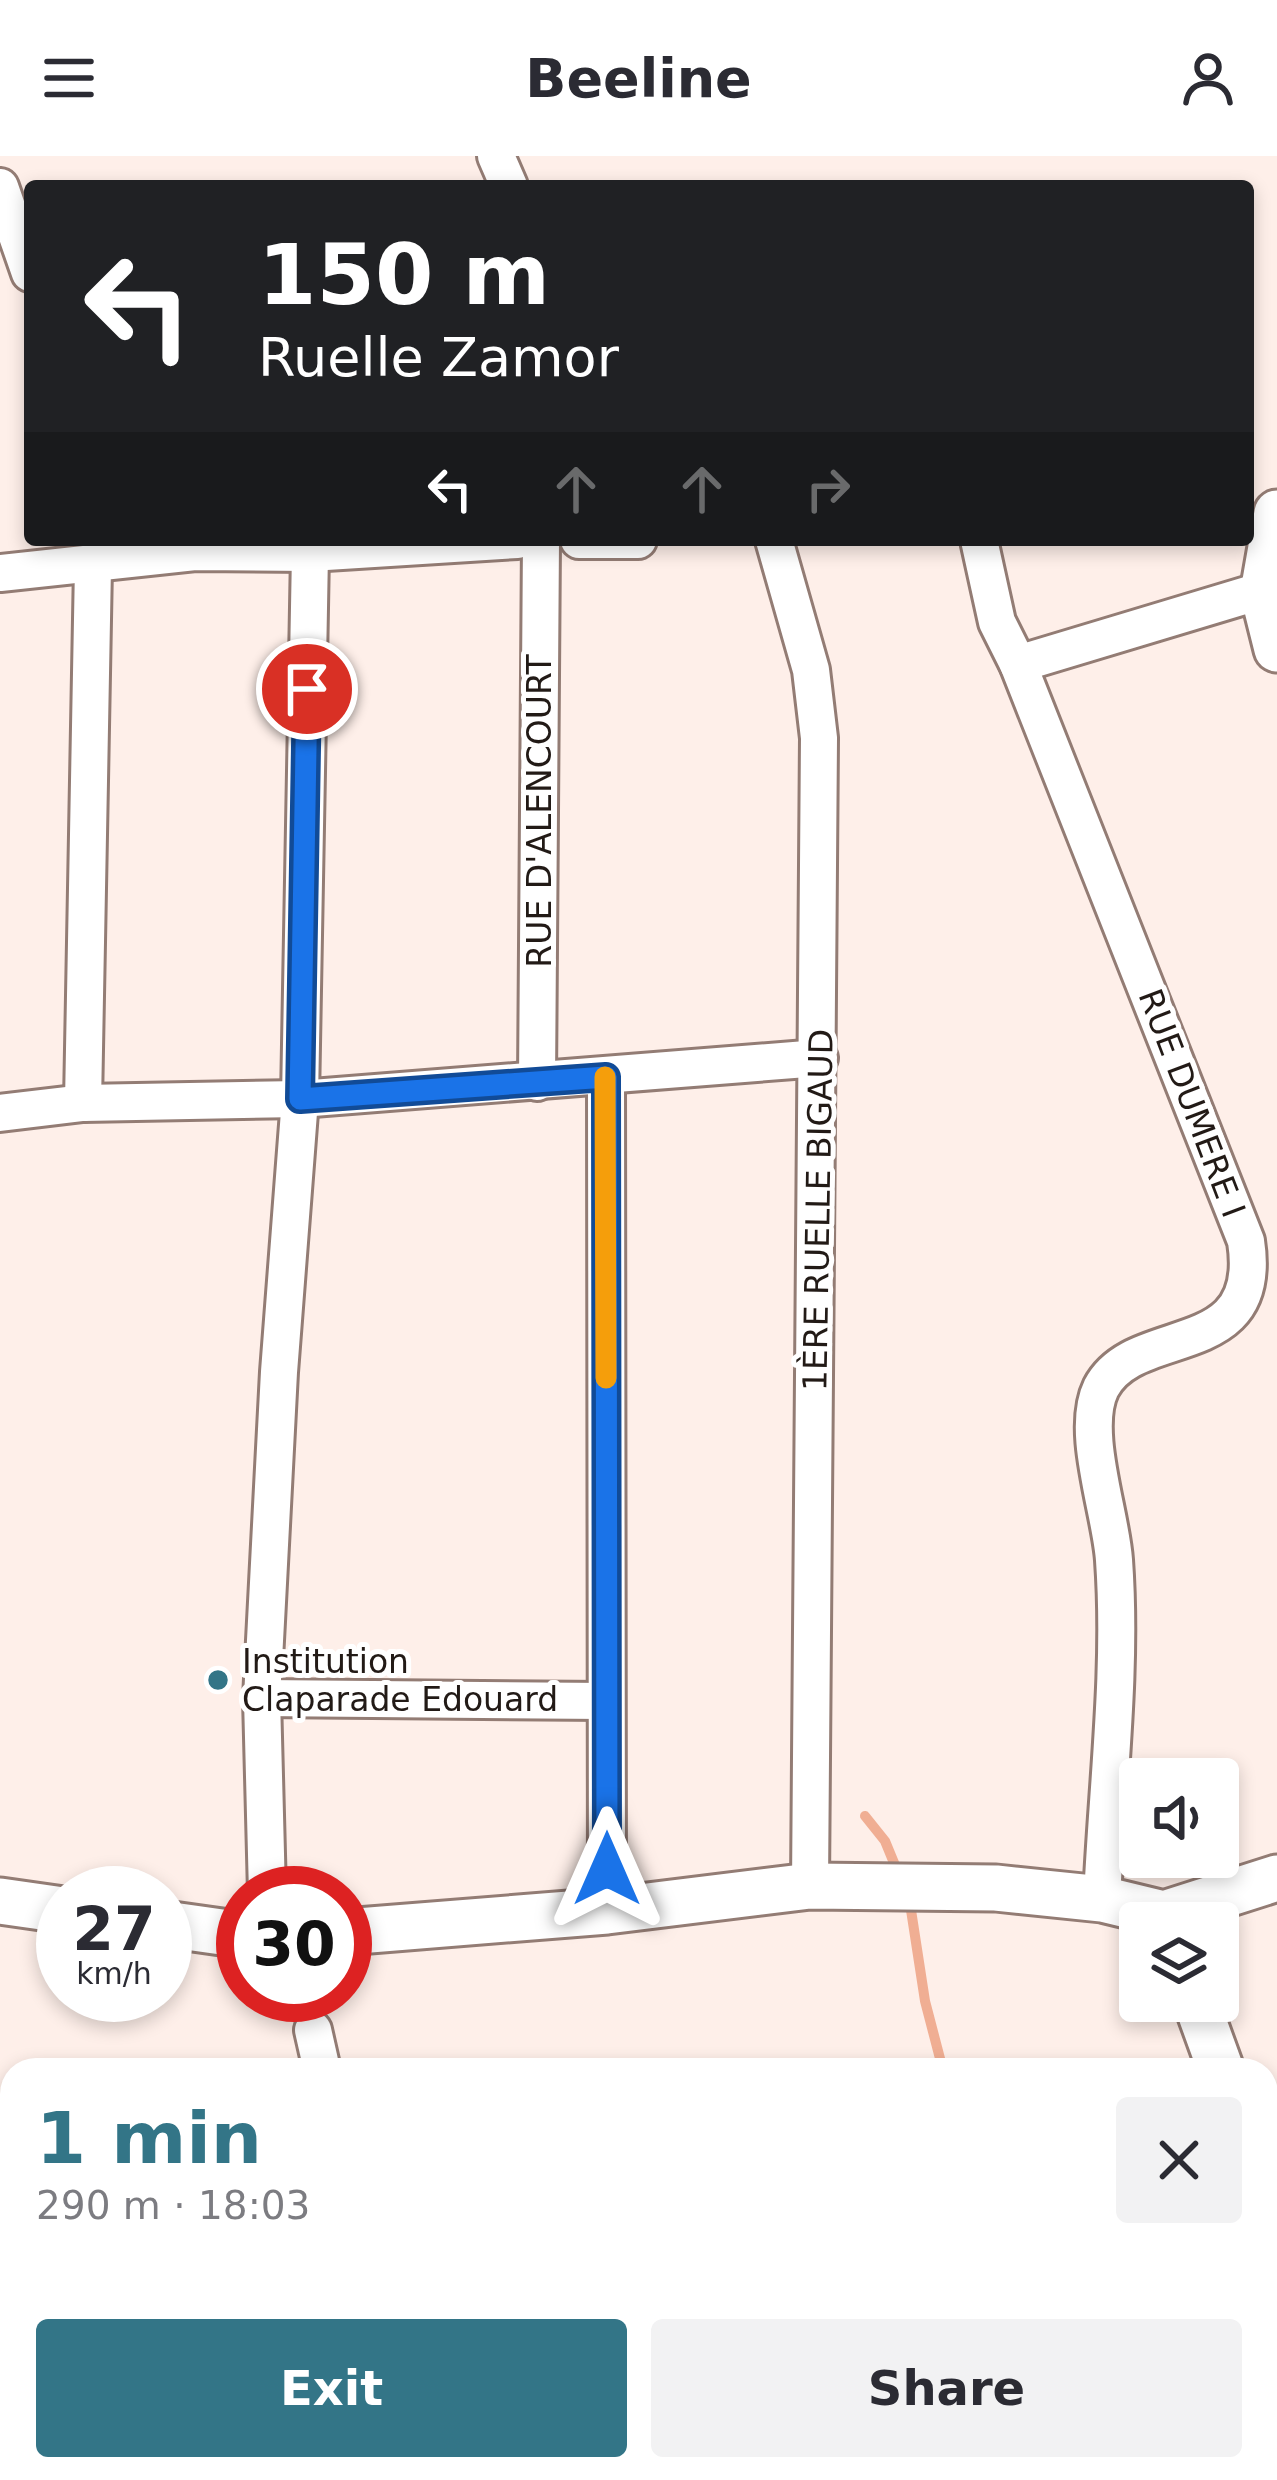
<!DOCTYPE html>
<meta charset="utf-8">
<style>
:root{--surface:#fff;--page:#f2f2f3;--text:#2b2b33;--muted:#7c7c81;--accent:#337587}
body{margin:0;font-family:"DejaVu Sans",sans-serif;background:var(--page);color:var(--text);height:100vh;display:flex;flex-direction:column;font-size:45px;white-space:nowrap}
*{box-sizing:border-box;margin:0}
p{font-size:39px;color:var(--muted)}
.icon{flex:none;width:66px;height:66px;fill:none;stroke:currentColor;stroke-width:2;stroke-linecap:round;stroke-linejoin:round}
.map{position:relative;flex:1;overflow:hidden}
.details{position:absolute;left:0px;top:1902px;width:1278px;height:423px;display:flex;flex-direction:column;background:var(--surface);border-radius:36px 36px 0 0;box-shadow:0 6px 18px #0003}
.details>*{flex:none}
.top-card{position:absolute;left:24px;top:24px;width:1230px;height:366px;border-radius:12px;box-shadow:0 6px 18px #0003;background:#202124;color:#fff;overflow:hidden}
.controls{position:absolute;left:1119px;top:1602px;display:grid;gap:24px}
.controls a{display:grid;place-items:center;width:120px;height:120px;border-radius:12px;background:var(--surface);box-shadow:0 6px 18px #0003;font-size:60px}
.speed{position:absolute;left:36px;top:1710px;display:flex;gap:24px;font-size:60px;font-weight:700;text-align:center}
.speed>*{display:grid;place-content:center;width:156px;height:156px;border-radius:50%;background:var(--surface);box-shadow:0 6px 18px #0003;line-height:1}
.speed small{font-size:30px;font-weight:400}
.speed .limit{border:18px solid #d22;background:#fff;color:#111}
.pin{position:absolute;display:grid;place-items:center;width:102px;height:102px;color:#fff;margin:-51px;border:6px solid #fff;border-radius:50%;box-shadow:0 3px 12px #0007}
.me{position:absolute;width:132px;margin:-66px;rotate:0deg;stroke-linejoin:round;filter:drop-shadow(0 0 9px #0008)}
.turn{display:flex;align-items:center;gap:42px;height:252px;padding:0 36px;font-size:54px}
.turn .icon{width:156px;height:156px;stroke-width:2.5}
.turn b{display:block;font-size:84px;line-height:102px}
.lanes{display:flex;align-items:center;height:114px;padding:0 36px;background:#0003;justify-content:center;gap:60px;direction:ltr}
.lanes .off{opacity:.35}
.round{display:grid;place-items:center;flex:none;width:126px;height:126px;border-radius:12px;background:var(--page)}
.overview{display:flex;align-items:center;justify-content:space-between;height:204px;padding:0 36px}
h1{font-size:72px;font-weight:800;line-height:90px;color:var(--accent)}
.action{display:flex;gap:24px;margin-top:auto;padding:24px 36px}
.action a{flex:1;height:138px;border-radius:12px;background:var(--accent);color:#fff;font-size:48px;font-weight:800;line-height:138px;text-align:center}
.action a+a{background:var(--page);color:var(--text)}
header{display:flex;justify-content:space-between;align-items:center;height:156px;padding:0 36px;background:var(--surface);font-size:54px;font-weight:800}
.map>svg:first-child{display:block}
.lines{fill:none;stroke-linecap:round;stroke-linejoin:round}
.stream{stroke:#f0ae93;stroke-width:10}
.minor-casing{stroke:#937c74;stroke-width:42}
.tertiary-casing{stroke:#937c74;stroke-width:51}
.minor{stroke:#fff;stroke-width:36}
.tertiary{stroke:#fff;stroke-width:45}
.route-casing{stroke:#114b97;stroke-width:30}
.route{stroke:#1a73e8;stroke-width:21}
.slow{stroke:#f59e0b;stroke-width:21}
.poi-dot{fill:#337587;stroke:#fff;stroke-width:4.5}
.labels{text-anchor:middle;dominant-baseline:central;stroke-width:10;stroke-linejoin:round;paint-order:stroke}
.street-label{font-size:33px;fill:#221a16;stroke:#fff}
.poi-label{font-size:33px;fill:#221a16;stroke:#fff;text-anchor:start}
</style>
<header><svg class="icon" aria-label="menu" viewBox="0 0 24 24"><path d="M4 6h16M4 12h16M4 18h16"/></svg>Beeline<svg class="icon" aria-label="person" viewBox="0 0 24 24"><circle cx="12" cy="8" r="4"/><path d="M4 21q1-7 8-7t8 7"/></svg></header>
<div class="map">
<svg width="1277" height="2324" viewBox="0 0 1277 2324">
<rect width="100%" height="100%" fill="#feefe9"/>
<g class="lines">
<g class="stream">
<polyline points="865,1660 885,1685 899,1719"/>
<polyline points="909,1741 925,1845 943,1914"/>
<polyline points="1020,2313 1026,2324"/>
</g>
<g class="minor-casing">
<g id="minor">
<polyline points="496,0 509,30"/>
<polyline points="0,31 30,117"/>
<polyline points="579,384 638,384"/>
<polyline points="774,384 811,514 819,582 810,1730"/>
<path d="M979 384 997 466 1018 508 1246 1085C1265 1208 1135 1166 1101 1232 1080 1275 1111 1357 1114 1404 1122 1516 1107 1632 1102 1743"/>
<polyline points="0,417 195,396 310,397 517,384"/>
<polyline points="1018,508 1277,430"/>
<polyline points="606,921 607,1755"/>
<polyline points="537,926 541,384"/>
<polyline points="83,947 93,410"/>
<polyline points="0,957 83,947 300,943 819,902"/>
<polyline points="262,1542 606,1545"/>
<polyline points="267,1737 262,1542 279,1216 300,943 310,397"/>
<polyline points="313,1874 322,1914"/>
<polyline points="0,2101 12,2129"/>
<polyline points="1266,2121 1277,2119"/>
<polyline points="90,2313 95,2324"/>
<polyline points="432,2313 437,2324"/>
</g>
</g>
<g class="tertiary-casing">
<g id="tertiary">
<polyline points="1277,357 1263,437 1277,493"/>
<polyline points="0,1745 63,1754"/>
<polyline points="165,1768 243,1779"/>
<polyline points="345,1776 607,1755 810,1730 996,1732 1102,1743 1164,1758 1277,1722"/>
<polyline points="1196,1845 1221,1914"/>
<polyline points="1266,2044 1277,2077"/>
</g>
</g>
<use href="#minor" class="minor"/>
<use href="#tertiary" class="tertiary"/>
</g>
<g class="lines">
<g class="route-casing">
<polyline id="route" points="307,533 300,943 606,921 607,1713"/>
</g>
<use href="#route" class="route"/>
<polyline class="slow" points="605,921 606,1222"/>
</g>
<circle class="poi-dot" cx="218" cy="1524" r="12"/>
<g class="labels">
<g class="street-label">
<text transform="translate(539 655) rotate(-90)">RUE D'ALENCOURT</text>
<text transform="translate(1192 947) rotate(69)">RUE DUMERE I</text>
<text transform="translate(818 1054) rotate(-89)">1ÈRE RUELLE BIGAUD</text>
</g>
<g class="poi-label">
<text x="242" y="1505">Institution<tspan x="242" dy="38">Claparade Edouard</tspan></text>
</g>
</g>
</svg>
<div class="controls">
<a><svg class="icon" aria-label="sound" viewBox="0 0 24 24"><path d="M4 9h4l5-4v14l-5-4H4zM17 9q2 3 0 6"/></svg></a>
<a><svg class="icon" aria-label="layers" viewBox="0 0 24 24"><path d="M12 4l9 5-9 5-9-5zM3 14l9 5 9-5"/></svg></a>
</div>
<div class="speed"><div>27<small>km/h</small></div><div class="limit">30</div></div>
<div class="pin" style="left:307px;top:533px;background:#d93025"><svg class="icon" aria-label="arrive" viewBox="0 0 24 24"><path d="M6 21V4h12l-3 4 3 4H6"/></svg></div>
<svg class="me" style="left:607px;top:1713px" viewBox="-20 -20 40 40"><path d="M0-17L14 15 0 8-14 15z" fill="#1a73e8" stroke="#fff" stroke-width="4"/></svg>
<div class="top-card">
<div class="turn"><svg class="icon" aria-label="left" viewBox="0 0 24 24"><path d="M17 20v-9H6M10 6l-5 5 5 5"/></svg><div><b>150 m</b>Ruelle Zamor</div></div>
<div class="lanes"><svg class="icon" aria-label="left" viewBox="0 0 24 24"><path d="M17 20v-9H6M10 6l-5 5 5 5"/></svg><svg class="icon off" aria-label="ahead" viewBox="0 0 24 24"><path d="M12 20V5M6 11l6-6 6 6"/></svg><svg class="icon off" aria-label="ahead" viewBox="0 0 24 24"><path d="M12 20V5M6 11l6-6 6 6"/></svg><svg class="icon off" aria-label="right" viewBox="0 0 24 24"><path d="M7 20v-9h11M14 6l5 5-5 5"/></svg></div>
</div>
<section class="details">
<div class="overview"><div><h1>1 min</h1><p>290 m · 18:03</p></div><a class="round"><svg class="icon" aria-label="close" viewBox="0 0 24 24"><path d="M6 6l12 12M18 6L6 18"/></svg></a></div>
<div class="action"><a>Exit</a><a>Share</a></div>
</section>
</div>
